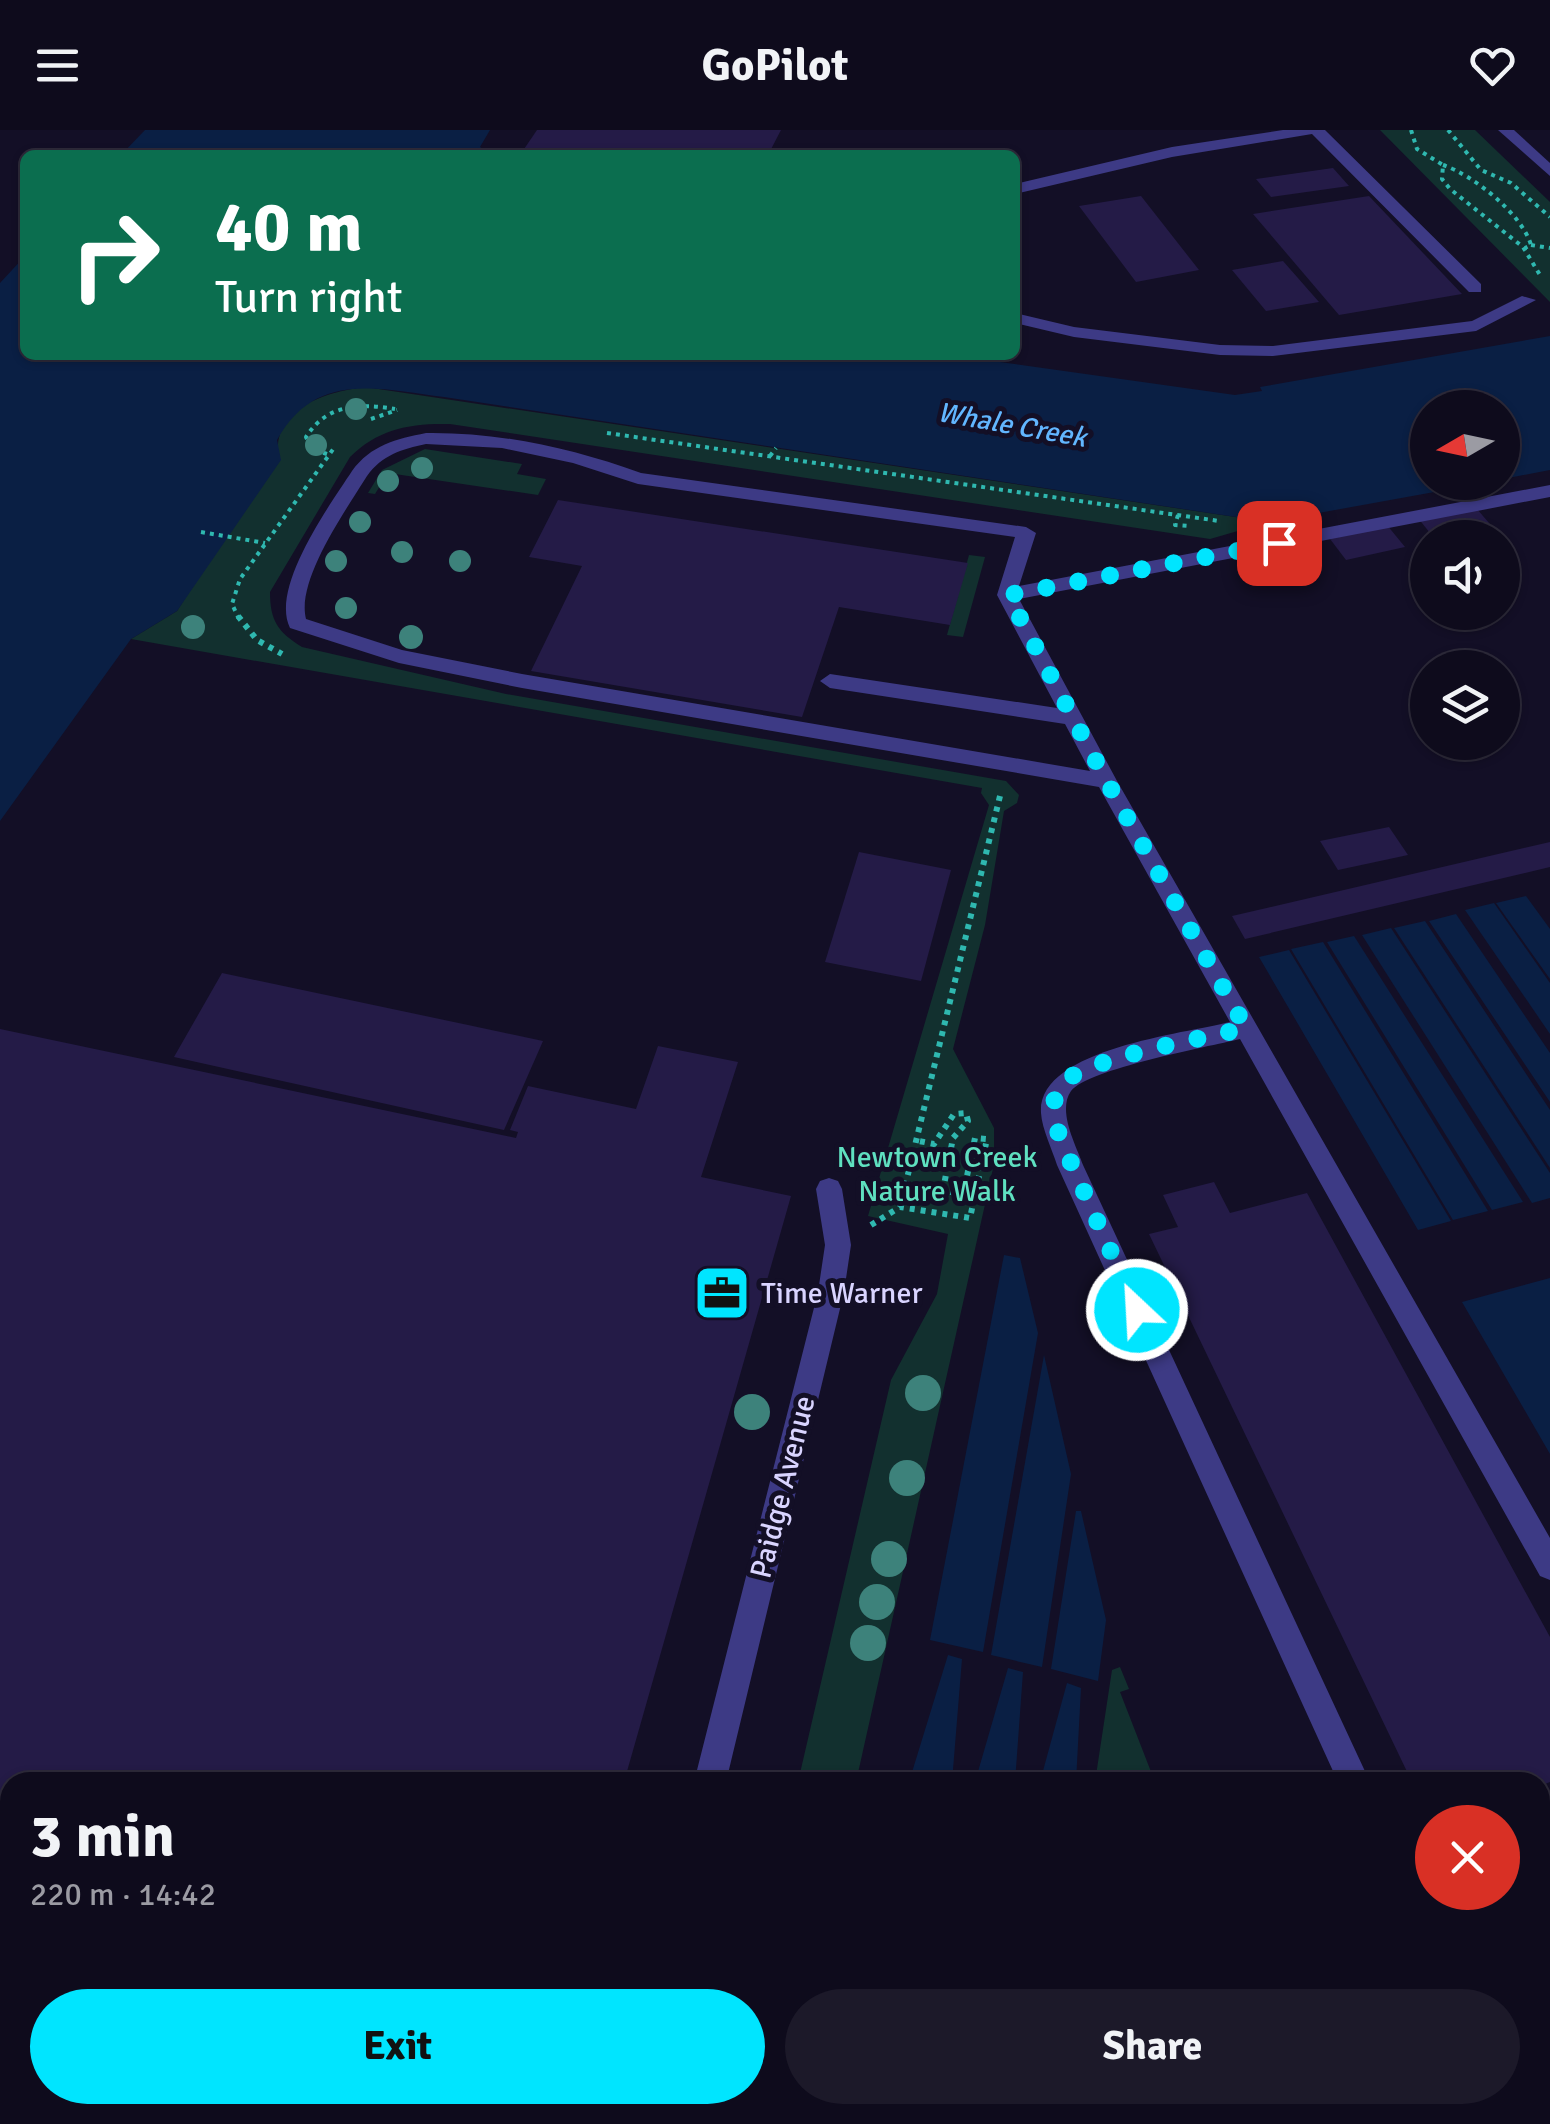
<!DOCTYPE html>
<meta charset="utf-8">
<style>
:root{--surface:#0e0b1c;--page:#1c1929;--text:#f1f3f6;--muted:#9b9ba3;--line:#2e2b3b;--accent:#00e5ff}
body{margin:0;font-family:Signika,sans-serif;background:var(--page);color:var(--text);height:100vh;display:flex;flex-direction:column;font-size:38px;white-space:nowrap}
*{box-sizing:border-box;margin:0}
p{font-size:32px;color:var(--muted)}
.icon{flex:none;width:55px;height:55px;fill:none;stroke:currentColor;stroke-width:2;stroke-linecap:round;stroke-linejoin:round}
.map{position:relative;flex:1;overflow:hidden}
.drawer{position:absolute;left:0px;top:1642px;width:1550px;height:352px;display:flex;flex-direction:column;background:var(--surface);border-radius:30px 30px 0 0;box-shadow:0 2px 8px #0004,0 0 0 2px var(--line)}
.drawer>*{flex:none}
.banner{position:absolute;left:20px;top:20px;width:1000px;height:210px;border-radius:15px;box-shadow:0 2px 8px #0004,0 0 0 2px var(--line);background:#0b6e4f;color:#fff;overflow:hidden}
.needle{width:65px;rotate:261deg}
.controls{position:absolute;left:1410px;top:260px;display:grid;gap:20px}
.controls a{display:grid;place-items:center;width:110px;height:110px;border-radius:50%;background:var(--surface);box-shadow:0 2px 8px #0004,0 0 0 2px var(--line);font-size:50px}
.pin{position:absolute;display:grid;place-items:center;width:85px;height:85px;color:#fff;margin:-42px;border-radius:20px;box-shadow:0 5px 15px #0006}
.me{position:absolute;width:110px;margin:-55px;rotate:335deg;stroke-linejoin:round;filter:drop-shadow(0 0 8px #0008)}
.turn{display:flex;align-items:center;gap:35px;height:210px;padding:0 30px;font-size:45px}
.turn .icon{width:130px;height:130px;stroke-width:2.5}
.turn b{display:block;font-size:70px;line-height:85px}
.round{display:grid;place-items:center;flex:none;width:105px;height:105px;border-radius:52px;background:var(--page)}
.head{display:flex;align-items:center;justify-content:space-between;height:170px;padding:0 30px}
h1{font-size:60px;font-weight:700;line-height:75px}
.cta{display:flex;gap:20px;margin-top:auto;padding:20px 30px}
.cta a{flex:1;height:115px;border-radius:60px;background:var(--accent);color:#111;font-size:40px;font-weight:700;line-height:115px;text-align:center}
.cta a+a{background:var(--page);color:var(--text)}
header{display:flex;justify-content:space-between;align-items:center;height:130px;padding:0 30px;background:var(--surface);font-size:45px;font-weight:700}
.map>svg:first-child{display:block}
.green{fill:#12302f}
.water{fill:#0a1f44}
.building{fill:#241b47}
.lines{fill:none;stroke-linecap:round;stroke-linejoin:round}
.path-far1{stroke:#2fb8b0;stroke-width:4;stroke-dasharray:4 5;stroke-linecap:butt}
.path{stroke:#2fb8b0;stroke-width:6;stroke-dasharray:5 6;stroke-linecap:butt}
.lane{fill:#3d3a85;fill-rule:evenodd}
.street{fill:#3d3a85;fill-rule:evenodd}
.secondary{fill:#6f6bff;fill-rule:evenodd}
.tree{fill:#3d827b}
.route{stroke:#00e5ff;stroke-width:18;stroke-dasharray:0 32.4}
.labels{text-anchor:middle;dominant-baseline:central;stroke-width:10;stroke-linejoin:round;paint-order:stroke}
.far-water-label{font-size:28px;font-style:italic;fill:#62b6ff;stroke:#130f26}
.park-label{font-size:30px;fill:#5fe0c0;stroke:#130f26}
.poi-label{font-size:30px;fill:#d9d4ff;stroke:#130f26;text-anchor:start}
.street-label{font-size:30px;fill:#d9d4ff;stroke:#130f26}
</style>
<header><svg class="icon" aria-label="menu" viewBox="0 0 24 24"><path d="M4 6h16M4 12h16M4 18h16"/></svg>GoPilot<svg class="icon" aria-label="heart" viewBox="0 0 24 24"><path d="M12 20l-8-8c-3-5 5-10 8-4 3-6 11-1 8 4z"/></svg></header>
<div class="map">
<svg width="1550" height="1994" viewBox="0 0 1550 1994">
<rect width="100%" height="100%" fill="#130f26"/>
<g class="green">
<polygon points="1380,0 1475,0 1550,72 1550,172"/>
<path d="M365 257 1269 392 1210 409 450 294C410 293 378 299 350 327L270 462C270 491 278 502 302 517L506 564 1006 651 1019 665 1017 673 1004 681 985 795 953 919 994 998V1034L856 1652H798L891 1250 937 1164 948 1104 868 1086 989 675 981 663 982 658 131 509 177 481 278 321C276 276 331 261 365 257Z"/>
<polygon points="425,319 522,334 517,344 546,349 538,365 388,343 375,364 368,363 382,340"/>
<polygon points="969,425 985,427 963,507 947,505"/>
<polygon points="1120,1537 1129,1559 1120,1562 1155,1652 1095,1652 1112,1540"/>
</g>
<g class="water">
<polygon points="145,0 490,0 480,17 493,25 121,25"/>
<path d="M25 126V225H950L1235 265 1262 261 1260 257 1550 206V340L1503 349 1502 278H1428V352L1484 353 1269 392 444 267C378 259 316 240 277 310L281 330 177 481 131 509 0 691V153Z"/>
<polygon points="1526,766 1550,799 1550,849 1496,773"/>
<polygon points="1494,773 1550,853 1550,904 1465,780"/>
<polygon points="1456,784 1550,923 1550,972 1429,791"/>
<polygon points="1425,791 1550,980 1550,1038 1394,798"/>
<polygon points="1391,798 1550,1043 1550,1068 1532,1073 1362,805"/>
<polygon points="1354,806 1523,1072 1492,1080 1327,812"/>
<polygon points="1323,812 1488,1081 1453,1090 1291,819"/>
<polygon points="1289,820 1451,1091 1418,1100 1259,827"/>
<polygon points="1004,1125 1020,1128 1038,1203 983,1522 930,1510"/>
<polygon points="1550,1148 1550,1324 1462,1172"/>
<polygon points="1044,1225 1071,1344 1042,1537 991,1525"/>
<polygon points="1076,1381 1081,1381 1106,1490 1098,1551 1051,1539"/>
<polygon points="948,1525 962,1529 952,1652 909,1652"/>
<polygon points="1008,1538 1023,1542 1015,1652 975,1652"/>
<polygon points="1067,1553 1081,1558 1076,1652 1040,1652"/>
</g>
<g class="building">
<polygon points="537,0 781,0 768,25 520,25"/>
<polygon points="1333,38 1349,56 1271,67 1256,49"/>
<polygon points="1141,66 1199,140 1136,152 1079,76"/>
<polygon points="1369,66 1462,164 1339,185 1253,84"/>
<polygon points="1283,131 1319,172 1266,181 1232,140"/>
<polygon points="558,370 968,433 950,495 839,477 802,587 531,541 582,436 529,427"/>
<polygon points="1471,372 1495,400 1434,408 1414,383"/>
<polygon points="1382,389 1405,417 1346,430 1324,401"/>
<polygon points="1389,697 1408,725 1338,740 1320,711"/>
<polygon points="1550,712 1550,737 1245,809 1232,786"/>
<polygon points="859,722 951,740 921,851 825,832"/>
<polygon points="222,843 468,895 543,911 504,1000 174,927"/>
<polygon points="0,899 516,1008 518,1002 510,1000 528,956 636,979 658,916 738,932 701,1047 791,1066 624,1652 10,1652 10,1985 529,1985 526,1994 0,1994"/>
<polygon points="1214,1052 1230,1083 1307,1063 1550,1507 1550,1652 1540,1656 1540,1652 1412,1652 1149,1104 1178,1097 1163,1065"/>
</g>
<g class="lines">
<g class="path-far1">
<polyline points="1411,0 1417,19 1443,35 1442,49 1450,59 1523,117 1540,145"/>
<polyline points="1448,0 1481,40 1511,53 1550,87"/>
<path d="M1443 35C1473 45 1522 84 1531 115L1525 118"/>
<polyline points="1531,115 1550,118"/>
<polyline points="371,289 397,280"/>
<polyline points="607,303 1219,391"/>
<path d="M327 324 312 319 306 307C327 274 359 273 395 279"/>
<polyline points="770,326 776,318"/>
<polyline points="1178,385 1175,395 1189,396"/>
<polyline points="201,402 265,413"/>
<polyline points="239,489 232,474 240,449 334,318"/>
</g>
<g class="path">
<polyline points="238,486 257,510 282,524"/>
<polyline points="900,1077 1000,666"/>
<polyline points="871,1095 900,1077 970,1088 987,1009 975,1008 963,1065 943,1060 953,1008 968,991 966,983 954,984 934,1014 919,1011"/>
</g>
<g class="lane">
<polygon points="1283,0 1325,0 1481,154 1481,162 1469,162 1312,4 1172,27 1015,64 1015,54 1172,17"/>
<polygon points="1498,0 1514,0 1550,33 1550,46"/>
<polygon points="1522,166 1536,170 1476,201 1273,226 1220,225 1074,207 1015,193 1015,183 1074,197 1220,215 1273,216 1472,191"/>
<path d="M426 303C500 302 571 318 641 343L1026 397 1036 403 1019 456 1550 355V367L1019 469 1117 651 1550 1408V1450L1540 1446 1240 909C1207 917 1088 939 1071 961 1057 981 1076 1015 1083 1035L1370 1652H1338L1057 1035C1052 1019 1042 999 1041 983 1037 919 1183 904 1230 892L1099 657 522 558 399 533 290 498C270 458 329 376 352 341 371 315 396 309 426 303ZM426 314 502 318 573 333 638 354 1015 407 997 465 1057 578 830 544 820 551 830 558 1065 594 1090 641 522 544 402 520 306 489C296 450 346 380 367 346 382 325 402 319 426 314Z"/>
<polygon points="1550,1774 1550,1806 1540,1811 1540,1777"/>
</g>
<g class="street">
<polygon points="829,1048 838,1051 842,1059 851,1115 844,1162 726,1652 694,1652 818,1162 825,1115 816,1059 820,1051"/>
<polygon points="611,1985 645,1985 644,1994 608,1994"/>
</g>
<polygon class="secondary" points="1540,1968 1550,1972 1550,1994 1496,1994 1500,1985 1540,1985"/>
</g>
<g class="tree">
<circle cx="356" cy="279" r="11"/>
<circle cx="316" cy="315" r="11"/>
<circle cx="422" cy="338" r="11"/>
<circle cx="388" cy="351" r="11"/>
<circle cx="360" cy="392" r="11"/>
<circle cx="402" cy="422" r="11"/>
<circle cx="336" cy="431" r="11"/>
<circle cx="460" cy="431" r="11"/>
<circle cx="346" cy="478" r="11"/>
<circle cx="193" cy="497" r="12"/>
<circle cx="411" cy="507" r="12"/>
<circle cx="923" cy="1263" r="18"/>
<circle cx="752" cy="1282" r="18"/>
<circle cx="907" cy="1348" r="18"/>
<circle cx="889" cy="1429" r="18"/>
<circle cx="877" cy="1472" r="18"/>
<circle cx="868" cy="1513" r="18"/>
</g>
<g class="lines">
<path class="route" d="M1137 1180 1060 1008C1055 991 1049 971 1061 955 1083 928 1207 908 1246 898L1106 650 1008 465 1279 413"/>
</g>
<defs>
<g id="office-square" transform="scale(2.875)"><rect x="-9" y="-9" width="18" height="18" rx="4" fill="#00e5ff" stroke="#130f26"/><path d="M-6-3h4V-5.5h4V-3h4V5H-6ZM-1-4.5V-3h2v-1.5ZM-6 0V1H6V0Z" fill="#111"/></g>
</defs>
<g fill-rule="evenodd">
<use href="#office-square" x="722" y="1163"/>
</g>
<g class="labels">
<g class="far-water-label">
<text transform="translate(1012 295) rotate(10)">Whale Creek</text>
</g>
<g class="park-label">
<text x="937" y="1027">Newtown Creek<tspan x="937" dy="34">Nature Walk</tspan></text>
</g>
<g class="poi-label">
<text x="761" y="1163">Time Warner</text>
</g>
<g class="street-label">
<text transform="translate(783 1357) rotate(-76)">Paidge Avenue</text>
</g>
</g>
</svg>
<div class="controls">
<a><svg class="needle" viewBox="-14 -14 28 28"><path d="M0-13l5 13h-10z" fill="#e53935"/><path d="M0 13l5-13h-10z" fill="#9b9ba3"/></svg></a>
<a><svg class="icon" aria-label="sound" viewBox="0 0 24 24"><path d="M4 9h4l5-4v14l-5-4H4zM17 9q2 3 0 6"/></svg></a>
<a><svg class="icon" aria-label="layers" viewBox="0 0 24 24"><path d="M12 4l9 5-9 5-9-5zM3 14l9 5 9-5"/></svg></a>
</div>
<div class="pin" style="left:1279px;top:413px;background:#d93025"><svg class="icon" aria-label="arrive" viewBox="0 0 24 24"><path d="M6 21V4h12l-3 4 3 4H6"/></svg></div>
<svg class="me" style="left:1137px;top:1180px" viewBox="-20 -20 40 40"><circle r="17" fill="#00e5ff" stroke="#fff" stroke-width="3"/><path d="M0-11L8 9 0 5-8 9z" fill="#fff"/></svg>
<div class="banner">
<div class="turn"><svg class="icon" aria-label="right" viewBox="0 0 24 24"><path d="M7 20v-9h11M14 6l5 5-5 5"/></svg><div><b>40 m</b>Turn right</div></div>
</div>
<section class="drawer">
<div class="head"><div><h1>3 min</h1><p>220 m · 14:42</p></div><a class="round" style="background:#d93025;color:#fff"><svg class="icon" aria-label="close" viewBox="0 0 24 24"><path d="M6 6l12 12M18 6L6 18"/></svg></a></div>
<div class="cta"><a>Exit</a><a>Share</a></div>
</section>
</div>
